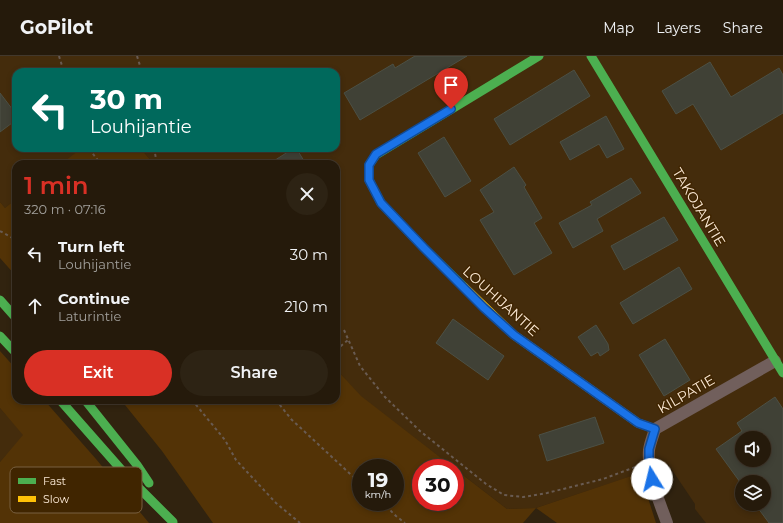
<!DOCTYPE html>
<meta charset="utf-8">
<style>
:root{--surface:#251a0b;--page:#2d2314;--text:#f1f3f6;--muted:#a3a19d;--line:#42382c;--accent:#d93025}
body{margin:0;font-family:Montserrat,sans-serif;background:var(--page);color:var(--text);height:100vh;display:flex;flex-direction:column;font-size:15px;white-space:nowrap}
*{box-sizing:border-box;margin:0}
p{font-size:13px;color:var(--muted)}
.icon{flex:none;width:22px;height:22px;fill:none;stroke:currentColor;stroke-width:2;stroke-linecap:round;stroke-linejoin:round}
.map{position:relative;flex:1;overflow:hidden}
.drawer{position:absolute;left:12px;top:104px;width:328px;height:244px;display:flex;flex-direction:column;background:var(--surface);border-radius:12px;box-shadow:0 2px 6px #0003,0 0 0 1px var(--line)}
.drawer>*{flex:none}
.top-card{position:absolute;left:12px;top:12px;width:328px;height:84px;border-radius:12px;box-shadow:0 2px 6px #0003,0 0 0 1px var(--line);background:#00695c;color:#fff;overflow:hidden}
.fabs{position:absolute;left:735px;top:375px;display:grid;gap:8px}
.fabs a{display:grid;place-items:center;width:36px;height:36px;border-radius:50%;background:var(--surface);box-shadow:0 2px 6px #0003,0 0 0 1px var(--line);font-size:20px}
.speed{position:absolute;left:352px;top:403px;display:flex;gap:8px;font-size:20px;font-weight:700;text-align:center}
.speed>*{display:grid;place-content:center;width:52px;height:52px;border-radius:50%;background:var(--surface);box-shadow:0 2px 6px #0003,0 0 0 1px var(--line);line-height:1}
.speed small{font-size:10px;font-weight:400}
.speed .limit{border:6px solid #d22;background:#fff;color:#111}
.pin{position:absolute;display:grid;place-items:center;width:34px;height:34px;color:#fff;margin:-41px -17px;border-radius:50% 50% 50% 0;rotate:-45deg;box-shadow:0 0 4px #0007}
.pin .icon{rotate:45deg}
.me{position:absolute;width:44px;margin:-22px;rotate:351deg;stroke-linejoin:round;filter:drop-shadow(0 0 3px #0008)}
.turn{display:flex;align-items:center;gap:14px;height:84px;padding:0 12px;font-size:18px}
.turn .icon{width:52px;height:52px;stroke-width:2.5}
.turn b{display:block;font-size:28px;line-height:34px}
.round{display:grid;place-items:center;flex:none;width:42px;height:42px;border-radius:21px;background:var(--page)}
.headline{display:flex;align-items:center;justify-content:space-between;height:68px;padding:0 12px}
h1{font-size:24px;font-weight:600;line-height:30px;color:var(--accent)}
.cta{display:flex;gap:8px;margin-top:auto;padding:8px 12px}
.cta a{flex:1;height:46px;border-radius:24px;background:var(--accent);color:#fff;font-size:16px;font-weight:600;line-height:46px;text-align:center}
.cta a+a{background:var(--page);color:var(--text)}
ul{padding:0;list-style:none}
li{display:flex;align-items:center;gap:12px;height:52px;padding:0 12px}
li div{flex:1}
li b{display:block;font-size:15px}
li em{font-style:normal}
header{display:flex;align-items:center;gap:24px;box-sizing:border-box;height:56px;padding:0 20px;background:var(--surface);border-bottom:1px solid var(--line)}
header strong{font-size:19px}
nav{display:flex;gap:22px;margin-inline-start:auto;font-size:14px}
.map>svg:first-child{display:block}
.built{fill:#442c0c;fill-rule:evenodd}
.green{fill:#533306;fill-rule:evenodd}
.building{fill:#404136;stroke:#4c5045;fill-rule:evenodd}
.lines{fill:none;stroke-linecap:round;stroke-linejoin:round}
.path{stroke:#695b52;stroke-width:2;stroke-dasharray:3 3;stroke-linecap:butt}
.street{stroke:#715f5c;stroke-width:12}
.fast{stroke:#4caf50;stroke-width:9}
.slow{stroke:#ffc107;stroke-width:9}
.route-casing{stroke:#114b97;stroke-width:10}
.route{stroke:#1a73e8;stroke-width:7}
.labels{text-anchor:middle;dominant-baseline:central;stroke-width:3;stroke-linejoin:round;paint-order:stroke}
.street-label{font-size:14px;fill:#fbe9d5;stroke:#402500}
.key{fill:#402500;stroke:#786040;stroke-width:1}
.key-label{font-size:11px;fill:#fbe9d5}
</style>
<header>
<strong>GoPilot</strong>
<nav><a>Map</a><a>Layers</a><a>Share</a></nav>
</header>
<div class="map">
<svg width="783" height="467" viewBox="0 0 783 467">
<rect width="100%" height="100%" fill="#31230f"/>
<g class="built">
<path d="M0 0H783V467H706L695 453V448L668 408 536 452 507 453 360 340 336 313V108H154L140 92H336V16H16V92H84L64 108H16V143L5 152 0 146ZM742 382H764V404H742ZM742 426H764V448H742Z"/>
<polygon points="0,352 24,379 0,406"/>
</g>
<g class="green">
<polygon points="82,92 140,92 154,108 61,108"/>
<polygon points="16,143 16,220 0,202 0,146 5,152"/>
<polygon points="0,295 16,313 16,344 44,344 96,403 149,467 0,467 0,406 23,379 0,352"/>
<path d="M336 313 361 340 454 412H421V446H455V413L507 453 536 452 640 417 656 467H557L536 452 523 467H213L162 395 121 344H336ZM361 412H395V446H361Z"/>
</g>
<g class="building">
<polygon points="415,0 467,0 360,64 344,37 393,8 395,12"/>
<polygon points="710,6 731,41 779,12 783,19 783,57 721,94 693,48 676,58 662,35"/>
<polygon points="574,14 590,40 510,89 494,63"/>
<polygon points="0,37 16,58 16,64 0,76"/>
<polygon points="606,60 624,93 607,102 599,88 570,104 560,86"/>
<polygon points="444,81 471,125 445,141 418,97"/>
<polygon points="294,92 296,92 306,108 269,108"/>
<polygon points="514,111 526,129 524,131 542,162 534,167 552,197 514,219 480,164 494,156 480,134"/>
<polygon points="631,122 641,137 597,163 603,175 573,192 559,167 592,149 590,146"/>
<polygon points="664,161 678,184 624,214 611,190"/>
<polygon points="679,211 692,233 633,268 620,247"/>
<polygon points="453,263 504,300 488,324 436,287"/>
<polygon points="596,269 608,288 609,294 600,300 598,296 591,300 578,281"/>
<polygon points="665,283 690,324 664,340 639,299"/>
<path d="M775 341 783 353V467H769L755 448H764V426H740L716 393 742 375 737 367ZM742 382H764V404H742Z"/>
<polygon points="595,361 604,387 547,405 539,379"/>
</g>
<g class="lines">
<g class="path">
<polyline points="59,0 64,16"/>
<polyline points="137,0 142,16"/>
<path d="M91 92C92 100 97 100 99 108"/>
<polyline points="154,92 157,108"/>
<polyline points="0,175 16,184"/>
<polyline points="344,274 360,310 385,341 420,375 486,428 504,439 523,441 547,437 603,423 638,410"/>
<polyline points="336,294 348,284"/>
<polyline points="192,344 225,384 236,404 276,447 300,467"/>
<polyline points="276,344 291,363 361,428"/>
<polyline points="382,446 396,460 405,467"/>
</g>
<path class="street" d="M667 467C659 444 647 419 649 394 650 387 653 380 655 373L775 305"/>
<g class="fast">
<polyline points="591,0 783,317"/>
<polyline points="464,231 424,192 381,147 369,124 369,109 376,99 539,0"/>
<polyline points="0,244 16,262"/>
<polyline points="0,280 16,297"/>
<polyline points="60,344 126,419 173,466"/>
<polyline points="85,344 137,409 149,427"/>
</g>
<polyline class="slow" points="464,231 514,279 638,367 655,373"/>
</g>
<g class="lines">
<g class="route-casing">
<polyline id="route" points="451,53 376,98 369,109 369,124 381,147 424,192 484,252 514,279 638,367 655,373 649,393 649,406 652,423"/>
</g>
<use href="#route" class="route"/>
</g>
<g class="labels">
<g class="street-label">
<text transform="translate(699 151) rotate(59)">TAKOJANTIE</text>
<text transform="translate(501 245) rotate(42)">LOUHIJANTIE</text>
<text transform="translate(686 338) rotate(-30)">KILPATIE</text>
</g>
</g>
<rect x="10" y="411" width="132" height="46" rx="6" class="key"/>
<rect x="18" y="422" width="18" height="6" fill="#4caf50"/>
<rect x="18" y="440" width="18" height="6" fill="#ffc107"/>
<g class="key-label">
<text x="43" y="429">Fast</text>
<text x="43" y="447">Slow</text>
</g>
</svg>
<div class="fabs">
<a><svg class="icon" aria-label="sound" viewBox="0 0 24 24"><path d="M4 9h4l5-4v14l-5-4H4zM17 9q2 3 0 6"/></svg></a>
<a><svg class="icon" aria-label="layers" viewBox="0 0 24 24"><path d="M12 4l9 5-9 5-9-5zM3 14l9 5 9-5"/></svg></a>
</div>
<div class="speed"><div>19<small>km/h</small></div><div class="limit">30</div></div>
<div class="pin" style="left:451px;top:53px;background:#d93025"><svg class="icon" aria-label="arrive" viewBox="0 0 24 24"><path d="M6 21V4h12l-3 4 3 4H6"/></svg></div>
<svg class="me" style="left:652px;top:423px" viewBox="-20 -20 40 40"><circle r="19" fill="#fff"/><path d="M0-13L10 11 0 6-10 11z" fill="#1a73e8"/></svg>
<div class="top-card">
<div class="turn"><svg class="icon" aria-label="left" viewBox="0 0 24 24"><path d="M17 20v-9H6M10 6l-5 5 5 5"/></svg><div><b>30 m</b>Louhijantie</div></div>
</div>
<section class="drawer">
<div class="headline"><div><h1>1 min</h1><p>320 m · 07:16</p></div><a class="round"><svg class="icon" aria-label="close" viewBox="0 0 24 24"><path d="M6 6l12 12M18 6L6 18"/></svg></a></div>
<ul>
<li><svg class="icon" aria-label="left" viewBox="0 0 24 24"><path d="M17 20v-9H6M10 6l-5 5 5 5"/></svg><div><b>Turn left</b><p>Louhijantie</p></div><em>30 m</em></li>
<li><svg class="icon" aria-label="ahead" viewBox="0 0 24 24"><path d="M12 20V5M6 11l6-6 6 6"/></svg><div><b>Continue</b><p>Laturintie</p></div><em>210 m</em></li>
</ul>
<div class="cta"><a>Exit</a><a>Share</a></div>
</section>
</div>
